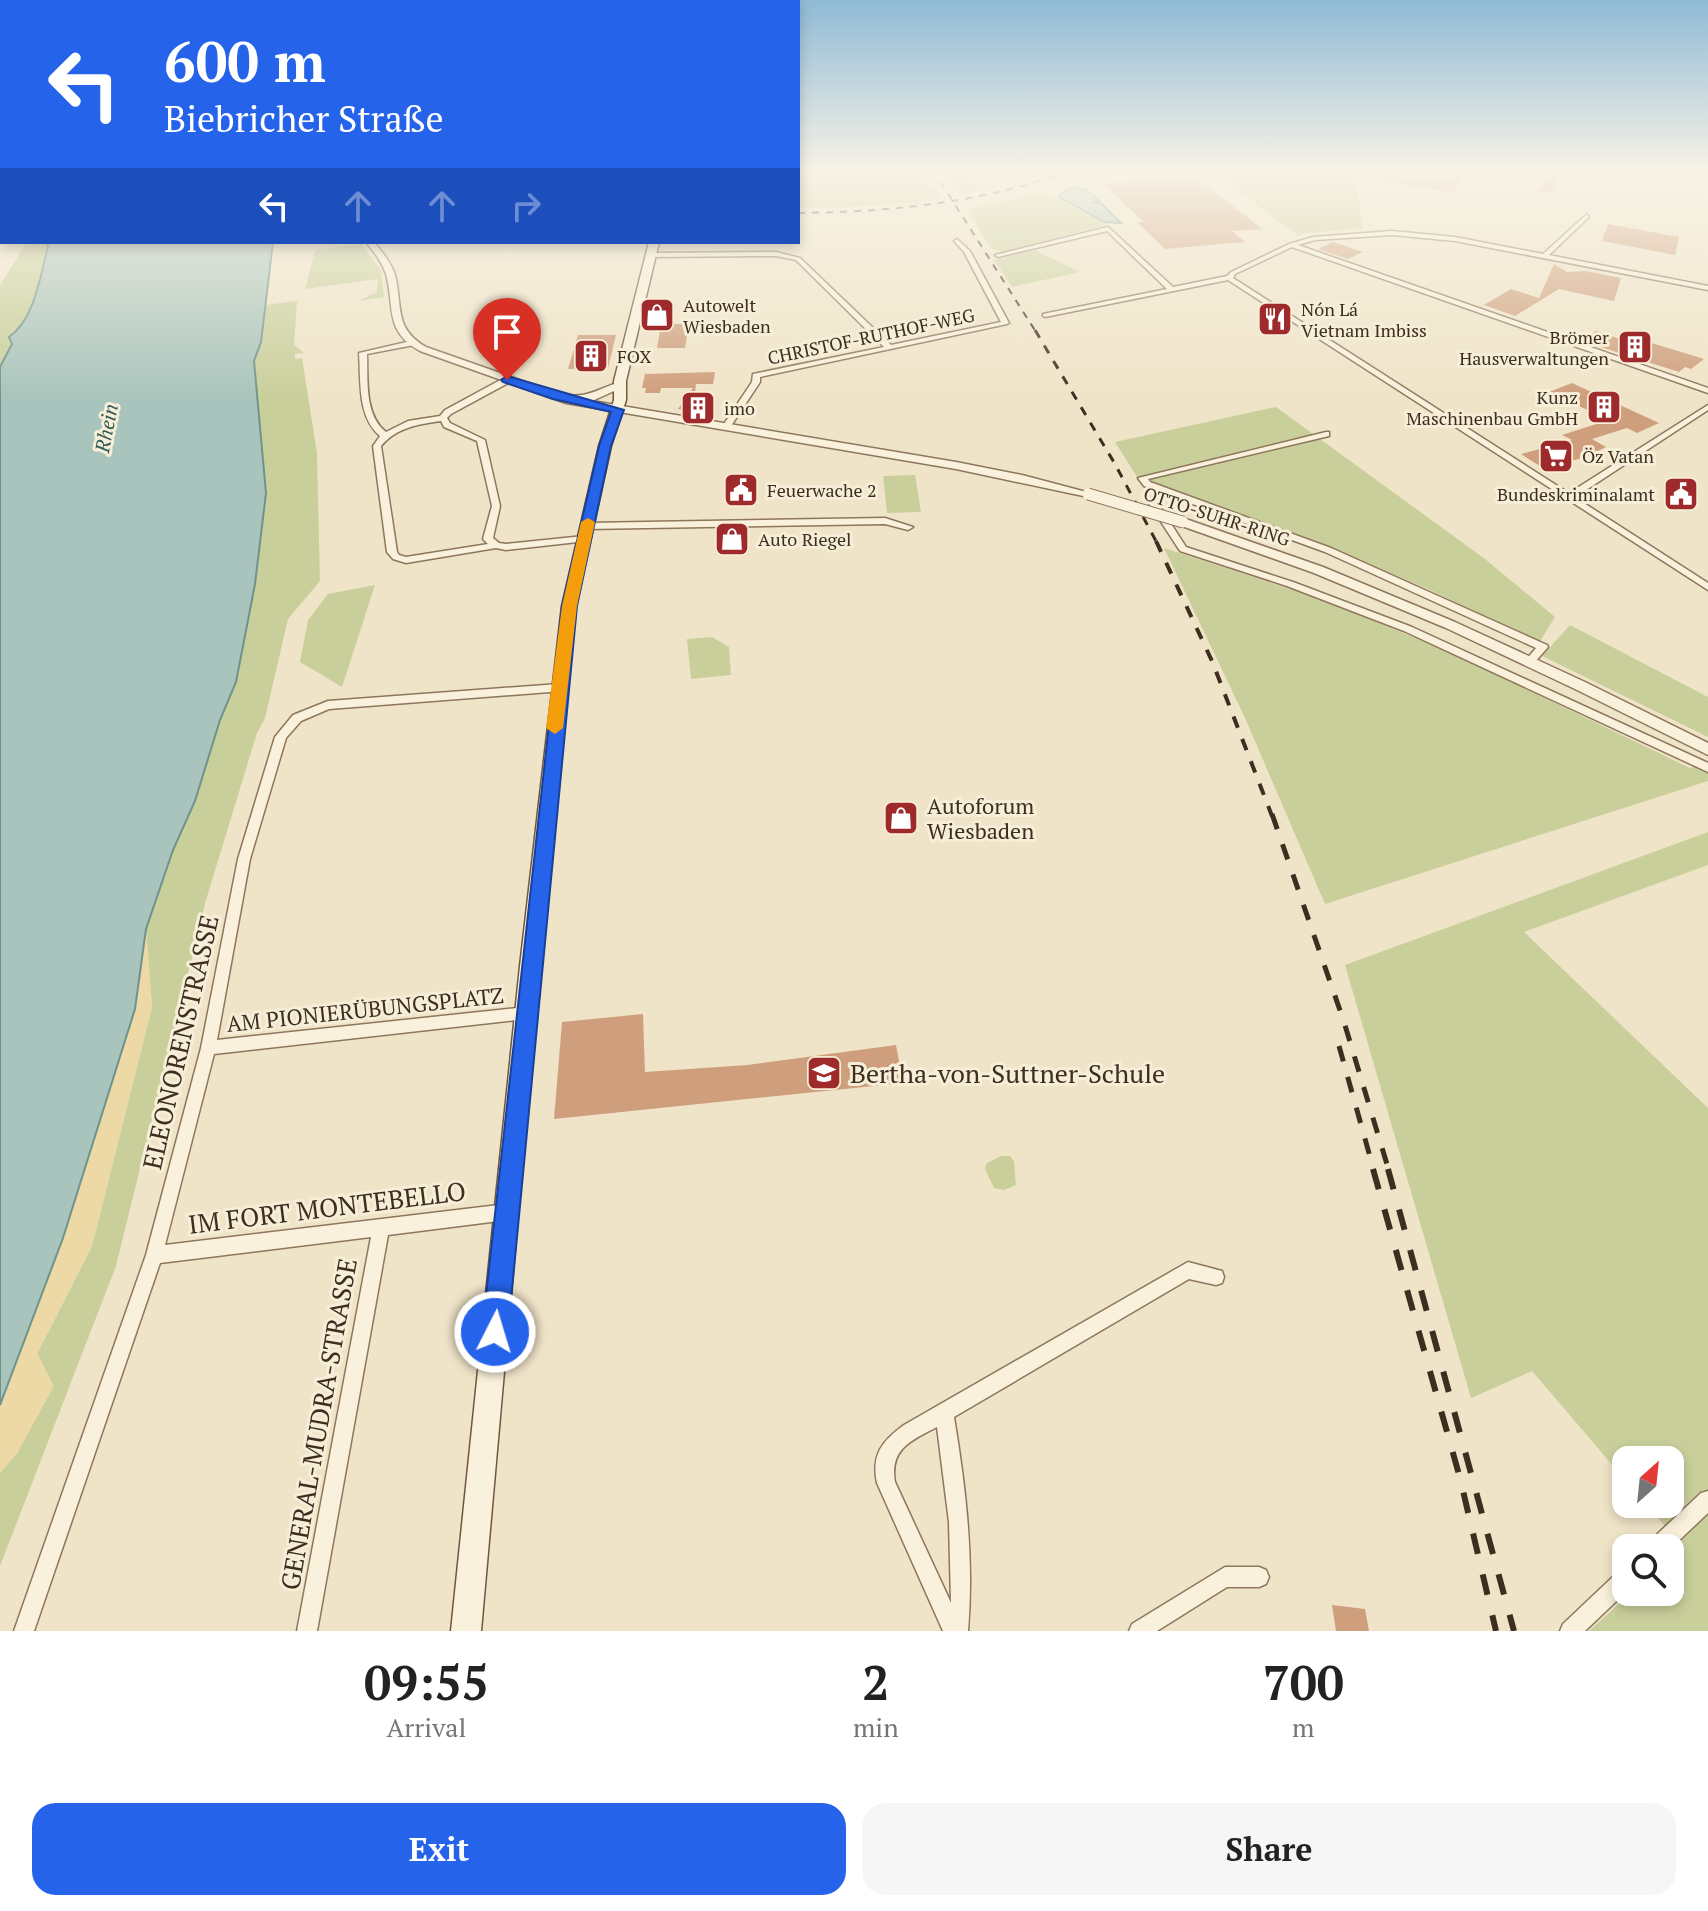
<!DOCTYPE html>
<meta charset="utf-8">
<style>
:root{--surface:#fff;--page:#f6f6f6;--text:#222;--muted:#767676;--accent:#2563eb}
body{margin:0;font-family:"PT Serif",serif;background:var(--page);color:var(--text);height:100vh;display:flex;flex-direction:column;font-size:30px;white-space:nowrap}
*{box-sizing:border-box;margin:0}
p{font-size:26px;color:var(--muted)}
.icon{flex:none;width:44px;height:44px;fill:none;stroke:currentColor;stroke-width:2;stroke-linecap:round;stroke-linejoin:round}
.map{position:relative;height:1631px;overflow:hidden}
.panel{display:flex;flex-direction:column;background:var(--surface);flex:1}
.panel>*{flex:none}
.guide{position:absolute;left:0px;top:0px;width:800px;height:244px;box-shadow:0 4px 12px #0003;background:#2563eb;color:#fff;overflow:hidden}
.needle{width:52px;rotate:27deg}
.tools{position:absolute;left:1612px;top:1446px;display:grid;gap:16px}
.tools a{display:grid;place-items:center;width:72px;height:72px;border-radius:16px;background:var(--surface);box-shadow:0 4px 12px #0003;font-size:40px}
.pin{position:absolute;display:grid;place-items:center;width:68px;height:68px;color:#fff;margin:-82px -34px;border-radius:50% 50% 50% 0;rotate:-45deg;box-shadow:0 0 8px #0007}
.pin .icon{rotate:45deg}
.me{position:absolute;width:88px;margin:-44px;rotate:5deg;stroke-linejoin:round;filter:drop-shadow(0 0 6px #0008)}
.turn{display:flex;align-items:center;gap:28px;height:168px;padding:0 32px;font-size:36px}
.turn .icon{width:104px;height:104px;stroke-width:2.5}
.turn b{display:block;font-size:56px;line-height:68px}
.lanes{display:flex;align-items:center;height:76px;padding:0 32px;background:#0003;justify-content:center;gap:40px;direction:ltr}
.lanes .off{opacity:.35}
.eta{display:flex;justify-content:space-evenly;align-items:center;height:136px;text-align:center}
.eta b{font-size:48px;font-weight:800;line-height:56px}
.cta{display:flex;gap:16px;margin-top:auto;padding:16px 32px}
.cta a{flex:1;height:92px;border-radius:24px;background:var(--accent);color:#fff;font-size:32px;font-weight:800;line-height:92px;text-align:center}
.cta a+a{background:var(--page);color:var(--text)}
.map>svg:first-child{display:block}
.farmland{fill:#e6deb5}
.green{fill:#c9cf9b}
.sand{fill:#ecd9a5}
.water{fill:#a9c4bc;stroke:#6f938a;stroke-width:2}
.building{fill:#cf9f7d}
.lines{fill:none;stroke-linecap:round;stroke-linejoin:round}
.minor-casing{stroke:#8d765c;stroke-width:3}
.tertiary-casing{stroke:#8d765c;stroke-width:3}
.secondary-casing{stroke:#6f573f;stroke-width:3}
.minor{fill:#faf1dc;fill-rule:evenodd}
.tertiary{fill:#faf1dc;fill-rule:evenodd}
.secondary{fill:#faf1dc;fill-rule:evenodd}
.rail-far4{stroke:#3d2e20;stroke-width:2;stroke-dasharray:7 7;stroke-linecap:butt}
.rail-far3{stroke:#3d2e20;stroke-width:3;stroke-dasharray:9 9;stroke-linecap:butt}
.rail-far2{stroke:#3d2e20;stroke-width:4;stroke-dasharray:12 12;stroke-linecap:butt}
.rail-far1{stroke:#3d2e20;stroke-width:5;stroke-dasharray:16 16;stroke-linecap:butt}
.rail{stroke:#3d2e20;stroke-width:6;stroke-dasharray:21 21;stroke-linecap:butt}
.tertiary-bridge-casing{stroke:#8d765c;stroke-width:13;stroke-linecap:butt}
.tertiary-bridge{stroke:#faf1dc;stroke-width:11}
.route{fill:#2563eb;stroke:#184099;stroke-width:2}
.slow{fill:#f59e0b}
.labels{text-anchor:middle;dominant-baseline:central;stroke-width:6;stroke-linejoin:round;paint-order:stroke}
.far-poi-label{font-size:18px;fill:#3d2e20;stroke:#f7eed8;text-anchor:start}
.far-street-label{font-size:18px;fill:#3d2e20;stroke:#f7eed8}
.far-water-label{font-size:20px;font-style:italic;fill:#2f5d5a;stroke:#f7eed8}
.poi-label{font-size:22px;fill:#3d2e20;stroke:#f7eed8;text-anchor:start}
.street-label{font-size:22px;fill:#3d2e20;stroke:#f7eed8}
.near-street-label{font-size:26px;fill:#3d2e20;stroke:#f7eed8}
.near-poi-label{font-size:26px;fill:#3d2e20;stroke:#f7eed8;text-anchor:start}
</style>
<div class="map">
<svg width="1708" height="1631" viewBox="0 0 1708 1631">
<rect width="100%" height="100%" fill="#f0e4c8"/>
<polygon class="farmland" points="952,170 1056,170 989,190"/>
<g class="green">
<path d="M798 170C842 170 914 156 940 199L880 206 798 208Z"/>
<polygon points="940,170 952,170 989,190 959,195"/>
<polygon points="1211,170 1355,170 1363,228 1305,233 1298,236"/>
<polygon points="1044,192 1107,225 1001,252 991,248 967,210"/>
<path d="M27 242H46L48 247C40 276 35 318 9 337L12 344 0 367V285Z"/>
<polygon points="361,244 381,270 384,297 358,301 377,292 378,279 305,289 315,250"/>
<polygon points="1035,250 1080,272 1012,287 994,260"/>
<polygon points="297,301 294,345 304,353 295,354 295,359 302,358 317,453 320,581 288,619 265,718 257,733 206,900 116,1266 0,1566 0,1473 18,1452 37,1354 92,1246 152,1007 146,929 173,850 195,801 220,720 236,682 255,584 266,493 254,360 261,342 265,305"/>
<polygon points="1276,407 1485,559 1555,617 1539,643 1430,590 1338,551 1139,480 1115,442"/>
<polygon points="915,475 921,512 887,513 883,476"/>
<polygon points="1164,548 1318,598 1447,651 1690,768 1696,766 1708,773 1708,781 1325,904 1245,718"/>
<polygon points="375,585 342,687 300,662 308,620 328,594"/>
<polygon points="1570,625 1708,697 1708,737 1542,656"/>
<polygon points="712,637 729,647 731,675 691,679 687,639"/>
<polygon points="1708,832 1708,865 1524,932 1708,1108 1708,1631 1589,1631 1632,1592 1670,1592 1670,1557 1682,1546 1646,1504 1670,1504 1670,1460 1626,1460 1626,1481 1532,1371 1471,1398 1345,965"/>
<polygon points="1001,1156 1010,1156 1014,1161 1016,1185 1004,1190 994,1188 985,1169 987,1163"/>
</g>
<polygon class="sand" points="146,929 152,1007 92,1246 37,1353 54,1386 18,1452 0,1473 0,1405 63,1238 135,1009"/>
<g class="water">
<polygon points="1075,188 1086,189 1099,201 1092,202 1101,203 1121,223 1104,222 1059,197 1062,192"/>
<path d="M46 242H273L261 342 254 361 266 493 255 584 236 682 220 720 195 801 173 850 146 929 135 1009 63 1238 0 1405V367L12 344 9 337C35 319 40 276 48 247Z"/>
</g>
<g class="building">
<polygon points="1388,170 1468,170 1453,193 1380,180"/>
<polygon points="1549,170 1562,170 1551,193 1538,191"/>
<polygon points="1195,176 1262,229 1232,231 1245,242 1165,249 1137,222 1144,222 1103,184"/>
<polygon points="1608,224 1679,237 1675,255 1602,241"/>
<polygon points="1333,242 1363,252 1348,259 1318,249"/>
<polygon points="1554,264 1567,272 1586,271 1621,278 1614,301 1559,289 1515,316 1484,305 1511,289 1539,298"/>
<polygon points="661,324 689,324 685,348 657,348"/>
<polygon points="1596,331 1626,341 1632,337 1704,359 1691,369 1685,367 1679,372 1582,341"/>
<polygon points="578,335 616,335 608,368 568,369"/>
<polygon points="715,372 713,384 696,384 693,411 678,409 693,388 661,388 660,393 645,393 646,388 642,388 645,374"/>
<polygon points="1572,383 1659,423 1637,433 1627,428 1592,439 1606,447 1586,457 1543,468 1521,454 1572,440 1562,435 1609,420 1549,392"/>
<polygon points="643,1014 645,1072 747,1065 896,1045 903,1083 554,1119 562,1022"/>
<polygon points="1332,1605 1365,1609 1369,1631 1336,1631"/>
</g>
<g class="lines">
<g class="minor-casing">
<g id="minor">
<polygon points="1587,214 1589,217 1549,255 1708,286 1708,290 1455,241 1392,235 1315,240 1298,245 1708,388 1708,393 1292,247 1235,274 1233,278 1567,492 1577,488 1708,405 1708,410 1583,492 1573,496 1708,583 1708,590 1228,280 1045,317 1043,316 1043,314 1167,289 1107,231 998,257 995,255 1108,227 1173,287 1227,276 1231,272 1289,244 1313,237 1392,231 1455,237 1543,254"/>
<polygon points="957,239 970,251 1009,323 1007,324 760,377 760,382 729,429 726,429 722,427 752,382 753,374 884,347 796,260 776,256 651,257 648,255 651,253 776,252 800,258 891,345 1001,322 964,252 954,241"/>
<path d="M411 341 415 343 414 345 367 354C368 379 364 415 386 432L408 421 440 416 445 410 504 378H510V382L451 414 447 418 450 423 485 440 500 506 493 538 499 543 506 544 584 536 589 539 587 541 506 550 496 548 406 563 393 559 387 552 373 446 380 436C357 417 361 381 359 353ZM441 421 444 427 477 441 492 506 483 539 488 544 406 557 399 555 397 552 381 446C396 428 418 424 441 421Z"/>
<polygon points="1326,432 1329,432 1329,436 1148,479 1150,482 1331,548 1547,645 1548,647 1534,663 1526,663 1525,661 1536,648 1325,552 1165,494 1157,502 1186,547 1293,582 1412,627 1708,763 1708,772 1404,631 1287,586 1180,551 1148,502 1157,491 1144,486 1138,478"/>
<polygon points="885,518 913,527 908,530 885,524 587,529 582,526 587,523"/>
<polygon points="559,684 564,688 563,691 329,709 301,721 286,738 250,859 217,1040 526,1007 531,1009 533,1013 531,1017 526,1019 214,1054 165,1245 507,1204 513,1206 515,1212 513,1218 507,1220 388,1235 317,1631 297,1631 371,1237 160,1263 34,1631 14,1631 146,1255 201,1048 238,859 275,737 293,715 328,701"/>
<path d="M1188 1262 1222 1271 1224 1277 1222 1283 1216 1285 1189 1279 954 1417C966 1489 974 1559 968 1631H943L877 1483C871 1455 882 1441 904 1425ZM937 1427 949 1522 951 1603 895 1482C889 1449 912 1440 937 1427Z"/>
<polygon points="1708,1491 1708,1513 1670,1549 1647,1548 1650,1541 1701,1493"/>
<polygon points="1225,1567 1259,1567 1266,1570 1269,1577 1266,1584 1259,1587 1227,1587 1157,1631 1129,1631 1132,1624"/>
<polygon points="1626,1568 1626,1592 1585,1631 1560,1631 1563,1624 1619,1571"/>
</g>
</g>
<g class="tertiary-casing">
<g id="tertiary">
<path d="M366 242H374C382 252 391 262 395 275 403 306 393 328 426 347L560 394C585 399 594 391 617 383L622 386 621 388 592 401 956 462 1022 475 1094 494 1088 497 956 469 566 403 420 351C384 331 395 308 386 274 382 262 374 252 366 242Z"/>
<polygon points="1183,518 1323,567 1455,622 1585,682 1708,743 1708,755 1575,689 1446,628 1314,573 1179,525 1179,519"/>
</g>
</g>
<g class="secondary-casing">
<polygon id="secondary" points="649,242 659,242 626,381 626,400 611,446 576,606 540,966 481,1631 451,1631 520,966 562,606 599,446 614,400 614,381"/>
</g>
<use href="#minor" class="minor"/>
<use href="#tertiary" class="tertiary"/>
<use href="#secondary" class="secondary"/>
<g class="rail-far4">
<polyline points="933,170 1036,332"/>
<path d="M798 213C893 212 984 202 1074 170"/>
</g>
<polyline class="rail-far3" points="1035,330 1115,464 1157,543"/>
<polyline class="rail-far2" points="1156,541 1212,661 1272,816"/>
<g class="rail-far1">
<polyline points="1272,814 1344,1022 1389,1171"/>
<polyline points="1339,1046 1374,1171"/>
</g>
<g class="rail">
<polyline points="1373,1169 1460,1478 1496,1631"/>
<polyline points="1388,1169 1514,1631"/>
</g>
<g class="tertiary-bridge-casing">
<polyline id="tertiary-bridge" points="1088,494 1183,522"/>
</g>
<use href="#tertiary-bridge" class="tertiary-bridge"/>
</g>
<linearGradient id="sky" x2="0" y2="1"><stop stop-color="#8fbad6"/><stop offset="0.43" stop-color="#f8f3e6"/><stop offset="1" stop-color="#f8f3e6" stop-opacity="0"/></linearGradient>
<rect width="1708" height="398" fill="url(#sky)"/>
<polygon class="route" points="507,376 624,410 611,446 577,606 508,1332 504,1341 495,1345 486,1341 482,1332 562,606 599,446 611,412 553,399 503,382 501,380"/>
<polygon class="slow" points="588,518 595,522 577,606 563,728 555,734 546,728 562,606 581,522"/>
<defs>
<g id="shop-square" transform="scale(1.8)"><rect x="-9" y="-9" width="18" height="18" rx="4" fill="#9e2a2b" stroke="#f7eed8"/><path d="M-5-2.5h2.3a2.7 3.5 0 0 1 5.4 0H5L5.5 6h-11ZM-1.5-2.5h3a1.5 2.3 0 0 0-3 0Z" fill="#fff"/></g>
<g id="restaurant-square" transform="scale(1.8)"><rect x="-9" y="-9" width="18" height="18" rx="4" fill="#9e2a2b" stroke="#f7eed8"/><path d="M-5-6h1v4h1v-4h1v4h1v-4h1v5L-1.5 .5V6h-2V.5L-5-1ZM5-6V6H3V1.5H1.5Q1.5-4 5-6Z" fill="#fff"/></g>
<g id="building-square" transform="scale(1.8)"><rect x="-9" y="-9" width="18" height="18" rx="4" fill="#9e2a2b" stroke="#f7eed8"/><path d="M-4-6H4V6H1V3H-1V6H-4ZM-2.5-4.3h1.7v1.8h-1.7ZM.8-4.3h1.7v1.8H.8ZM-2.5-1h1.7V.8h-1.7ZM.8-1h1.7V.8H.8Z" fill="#fff"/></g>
<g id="supermarket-square" transform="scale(1.8)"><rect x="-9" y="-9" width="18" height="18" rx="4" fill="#9e2a2b" stroke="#f7eed8"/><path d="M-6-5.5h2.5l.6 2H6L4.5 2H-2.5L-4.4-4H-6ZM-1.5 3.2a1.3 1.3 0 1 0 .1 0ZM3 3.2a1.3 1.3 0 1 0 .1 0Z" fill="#fff"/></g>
<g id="civic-square" transform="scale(1.8)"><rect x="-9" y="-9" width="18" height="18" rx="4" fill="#9e2a2b" stroke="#f7eed8"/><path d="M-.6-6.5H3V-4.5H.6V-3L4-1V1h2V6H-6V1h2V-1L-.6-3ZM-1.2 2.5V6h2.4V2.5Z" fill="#fff"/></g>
<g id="school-square" transform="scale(1.8)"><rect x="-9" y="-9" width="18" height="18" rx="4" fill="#9e2a2b" stroke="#f7eed8"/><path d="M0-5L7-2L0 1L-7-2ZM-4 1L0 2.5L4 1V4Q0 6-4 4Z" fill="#fff"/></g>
</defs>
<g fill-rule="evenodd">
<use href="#shop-square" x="657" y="315"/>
<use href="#restaurant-square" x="1275" y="319"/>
<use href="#building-square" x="1635" y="347"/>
<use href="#building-square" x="591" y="356"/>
<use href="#building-square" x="1604" y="407"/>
<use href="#building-square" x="698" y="408"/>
<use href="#supermarket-square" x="1556" y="456"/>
<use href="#civic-square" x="741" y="490"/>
<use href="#civic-square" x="1681" y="494"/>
<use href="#shop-square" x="732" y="539"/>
<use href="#shop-square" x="901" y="818"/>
<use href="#school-square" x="824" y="1073"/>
</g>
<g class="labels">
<g class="far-poi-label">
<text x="683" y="305">Autowelt<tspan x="683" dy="21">Wiesbaden</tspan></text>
<text x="1301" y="309">Nón Lá<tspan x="1301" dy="21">Vietnam Imbiss</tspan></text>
<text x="1609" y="337" text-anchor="end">Brömer<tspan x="1609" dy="21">Hausverwaltungen</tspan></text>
<text x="617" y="356">FOX</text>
<text x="1578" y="397" text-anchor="end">Kunz<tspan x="1578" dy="21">Maschinenbau GmbH</tspan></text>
<text x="724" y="408">imo</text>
<text x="1582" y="456">Öz Vatan</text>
<text x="767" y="490">Feuerwache 2</text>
<text x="1655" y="494" text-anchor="end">Bundeskriminalamt</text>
<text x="758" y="539">Auto Riegel</text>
</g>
<g class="far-street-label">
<text transform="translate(871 336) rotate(-12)">CHRISTOF-RUTHOF-WEG</text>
<text transform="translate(1217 516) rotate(18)">OTTO-SUHR-RING</text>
</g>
<g class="far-water-label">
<text transform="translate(106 428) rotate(-79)">Rhein</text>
</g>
<g class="poi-label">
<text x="927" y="805">Autoforum<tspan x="927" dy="25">Wiesbaden</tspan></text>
</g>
<g class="street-label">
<text transform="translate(365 1009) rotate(-6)">AM PIONIERÜBUNGSPLATZ</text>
</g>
<g class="near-street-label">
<text transform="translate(180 1042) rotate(-77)">ELEONORENSTRASSE</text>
<text transform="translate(327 1207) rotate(-7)">IM FORT MONTEBELLO</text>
<text transform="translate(318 1424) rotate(-80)">GENERAL-MUDRA-STRASSE</text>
</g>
<g class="near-poi-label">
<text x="850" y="1073">Bertha-von-Suttner-Schule</text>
</g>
</g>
</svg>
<div class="tools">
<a><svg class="needle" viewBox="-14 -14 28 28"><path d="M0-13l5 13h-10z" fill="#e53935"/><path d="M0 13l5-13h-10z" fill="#767676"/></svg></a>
<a><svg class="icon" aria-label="search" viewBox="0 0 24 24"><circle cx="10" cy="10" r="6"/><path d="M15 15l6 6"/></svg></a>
</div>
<div class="pin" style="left:507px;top:380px;background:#d93025"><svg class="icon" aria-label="arrive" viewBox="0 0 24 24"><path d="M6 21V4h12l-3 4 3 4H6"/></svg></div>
<svg class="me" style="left:495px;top:1332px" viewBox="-20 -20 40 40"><circle r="17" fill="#2563eb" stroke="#fff" stroke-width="3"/><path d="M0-11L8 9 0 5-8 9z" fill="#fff"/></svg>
<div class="guide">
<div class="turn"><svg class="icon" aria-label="left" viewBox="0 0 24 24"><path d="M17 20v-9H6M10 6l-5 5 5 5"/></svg><div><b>600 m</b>Biebricher Straße</div></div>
<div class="lanes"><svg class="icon" aria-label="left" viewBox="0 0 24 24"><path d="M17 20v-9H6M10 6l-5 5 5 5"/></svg><svg class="icon off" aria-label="ahead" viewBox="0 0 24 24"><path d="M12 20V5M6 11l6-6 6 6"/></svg><svg class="icon off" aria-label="ahead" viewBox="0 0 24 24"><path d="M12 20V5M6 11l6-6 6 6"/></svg><svg class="icon off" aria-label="right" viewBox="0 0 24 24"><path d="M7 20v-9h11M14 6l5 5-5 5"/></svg></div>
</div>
</div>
<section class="panel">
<div class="eta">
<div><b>09:55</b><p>Arrival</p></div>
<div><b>2</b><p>min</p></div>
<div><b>700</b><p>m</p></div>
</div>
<div class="cta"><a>Exit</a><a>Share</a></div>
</section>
